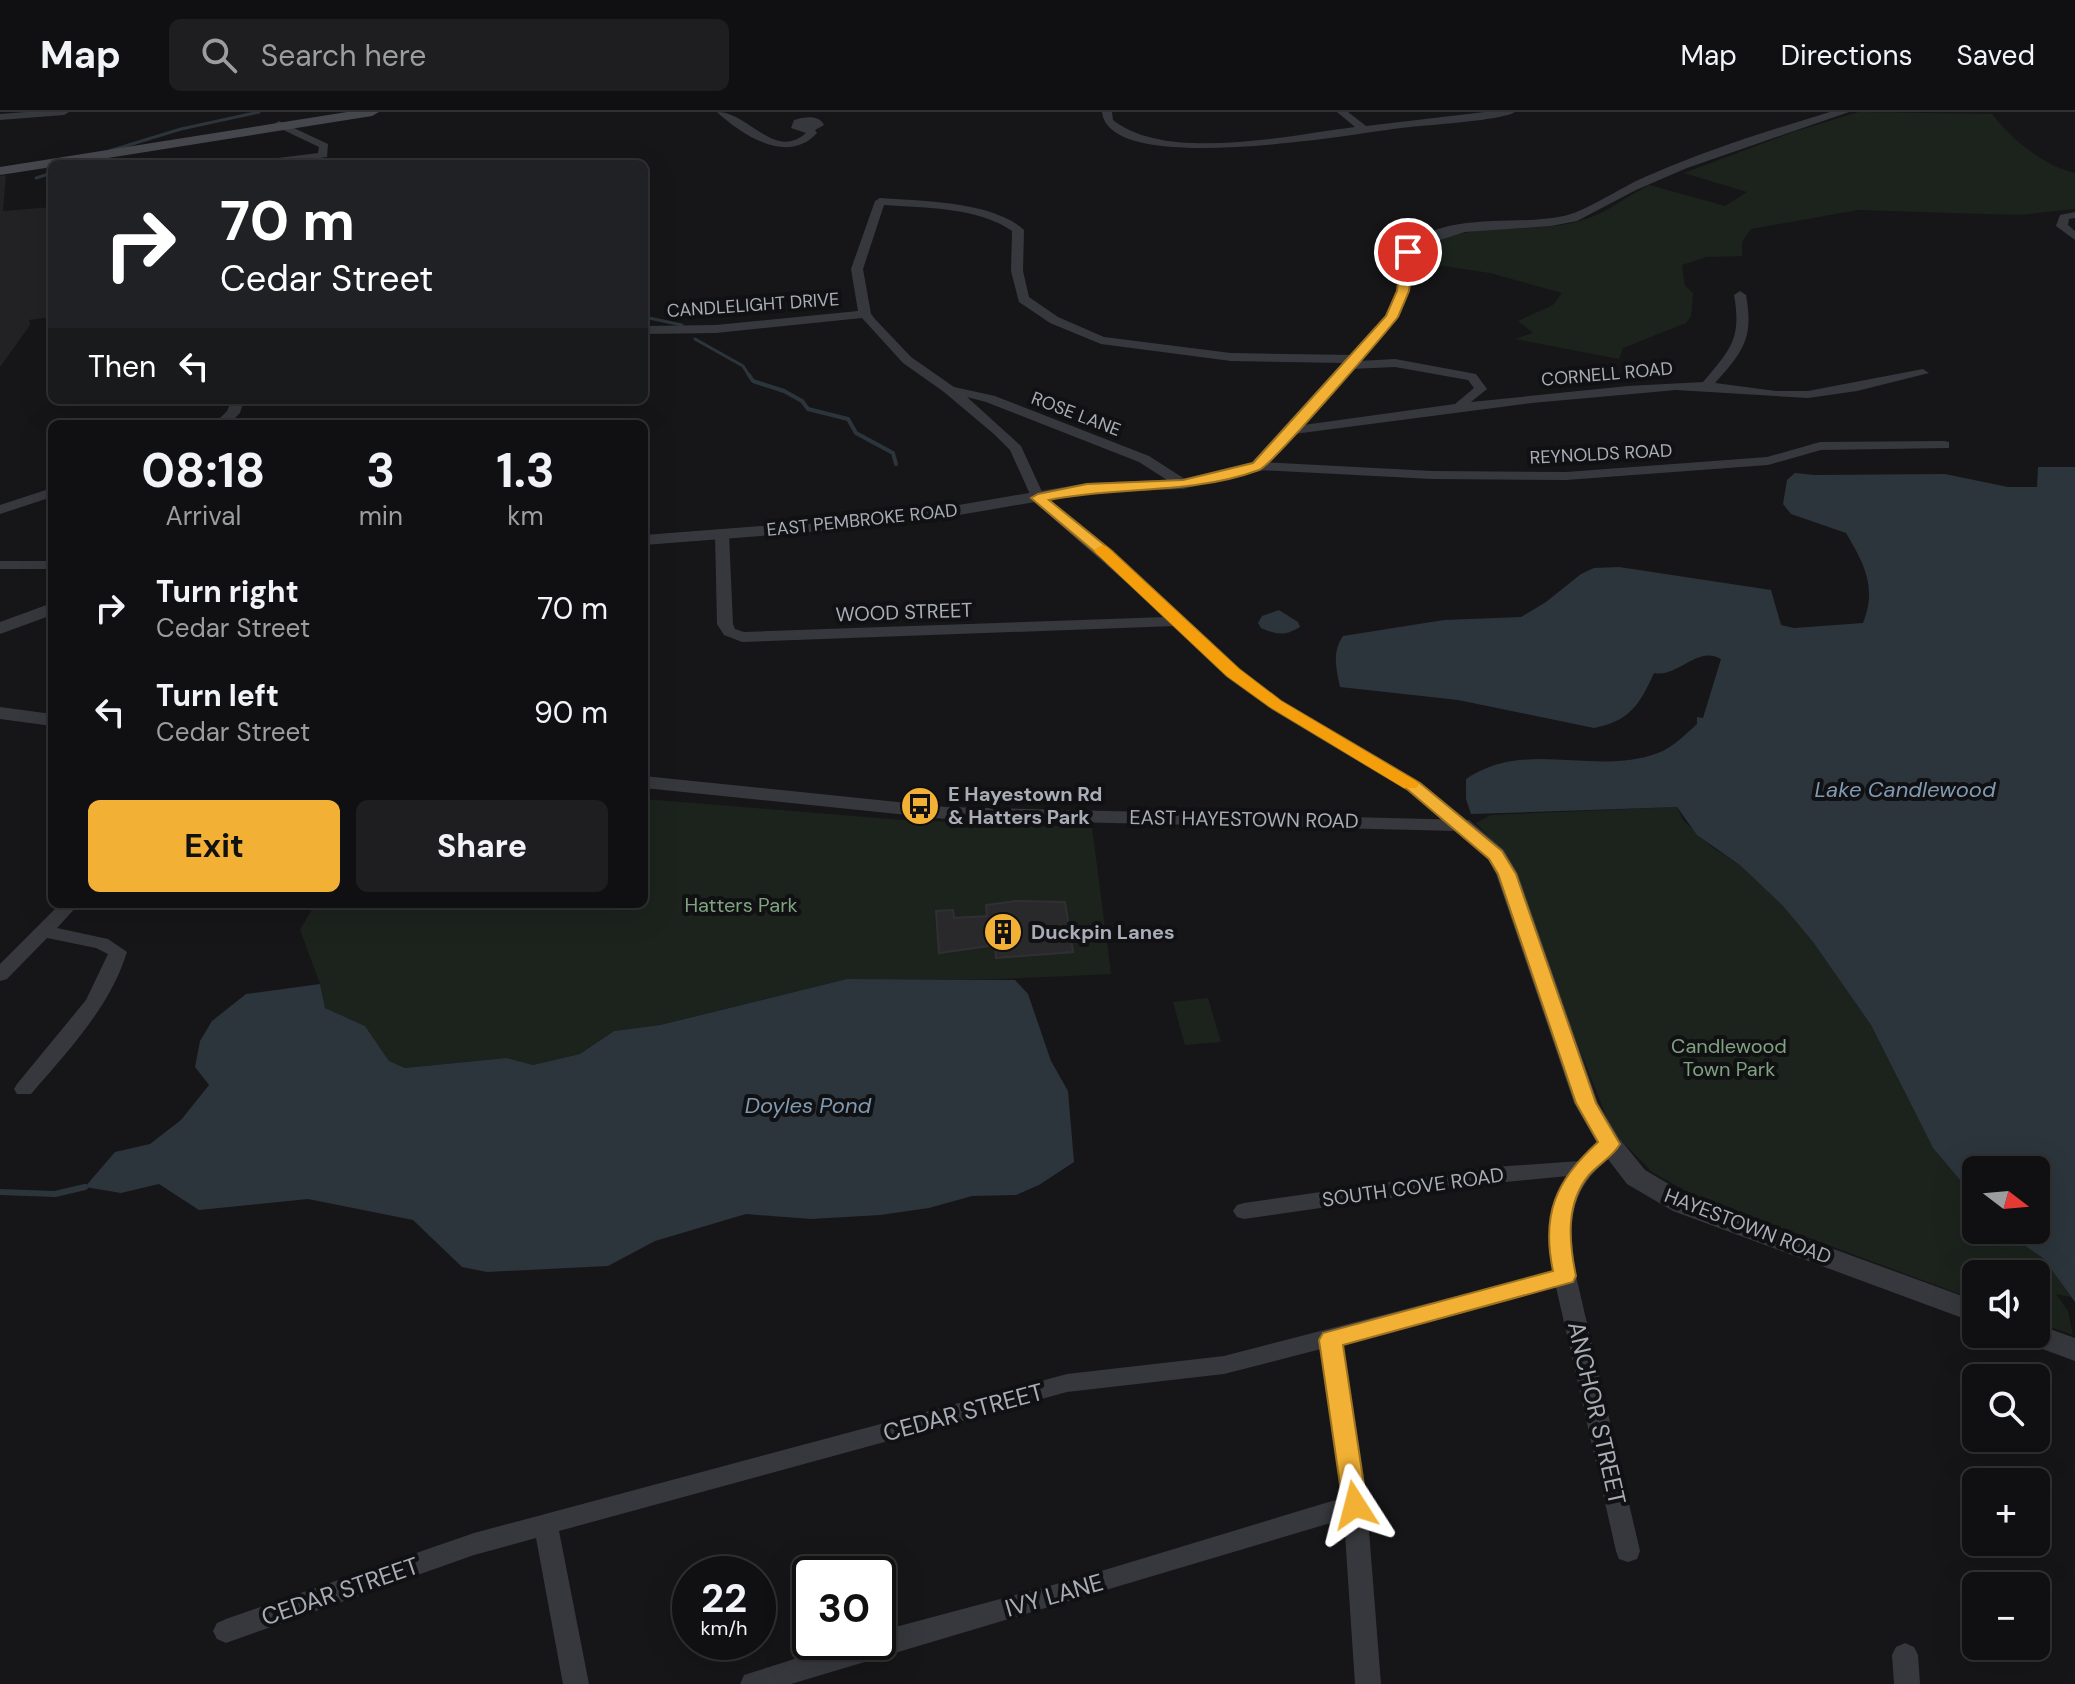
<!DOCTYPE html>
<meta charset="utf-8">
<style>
:root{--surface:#101012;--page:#1e1e20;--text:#f1f3f6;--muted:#9c9d9f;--line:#303032;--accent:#f2b134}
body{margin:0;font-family:"DM Sans",sans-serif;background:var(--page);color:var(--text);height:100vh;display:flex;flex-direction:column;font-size:30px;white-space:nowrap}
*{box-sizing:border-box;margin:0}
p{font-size:26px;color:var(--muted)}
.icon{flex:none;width:44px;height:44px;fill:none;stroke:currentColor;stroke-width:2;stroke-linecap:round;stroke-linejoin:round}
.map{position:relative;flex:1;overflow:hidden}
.sheet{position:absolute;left:48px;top:308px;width:600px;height:488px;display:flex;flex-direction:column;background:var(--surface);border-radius:12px;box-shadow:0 8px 32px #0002,0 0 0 2px var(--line)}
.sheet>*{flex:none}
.hud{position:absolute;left:48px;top:48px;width:600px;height:244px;border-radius:12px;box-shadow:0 8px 32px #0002,0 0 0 2px var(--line);background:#202124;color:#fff;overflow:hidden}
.needle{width:52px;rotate:106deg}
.tools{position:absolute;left:1962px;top:1044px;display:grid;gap:16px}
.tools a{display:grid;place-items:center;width:88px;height:88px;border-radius:12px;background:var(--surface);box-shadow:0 8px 32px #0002,0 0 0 2px var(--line);font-size:40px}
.speed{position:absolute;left:672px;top:1444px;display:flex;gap:16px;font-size:40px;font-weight:700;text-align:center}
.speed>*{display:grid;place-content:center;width:104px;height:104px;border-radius:50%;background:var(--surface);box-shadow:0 8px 32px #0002,0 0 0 2px var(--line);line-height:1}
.speed small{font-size:20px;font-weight:400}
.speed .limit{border:4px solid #111;border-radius:12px;background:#fff;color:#111}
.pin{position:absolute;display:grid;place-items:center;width:68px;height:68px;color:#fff;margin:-34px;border:4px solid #fff;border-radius:50%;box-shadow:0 2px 8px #0007}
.me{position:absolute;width:88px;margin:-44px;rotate:351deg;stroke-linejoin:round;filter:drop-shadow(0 0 6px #0008)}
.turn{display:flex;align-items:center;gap:28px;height:168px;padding:0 40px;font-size:36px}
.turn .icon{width:104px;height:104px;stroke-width:2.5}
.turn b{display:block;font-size:56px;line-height:68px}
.then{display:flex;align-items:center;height:76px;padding:0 40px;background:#0003;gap:16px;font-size:30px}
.eta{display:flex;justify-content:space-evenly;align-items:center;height:136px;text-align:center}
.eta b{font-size:48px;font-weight:700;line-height:56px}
.action{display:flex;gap:16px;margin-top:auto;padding:16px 40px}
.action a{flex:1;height:92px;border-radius:12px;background:var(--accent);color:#111;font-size:32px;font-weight:700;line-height:92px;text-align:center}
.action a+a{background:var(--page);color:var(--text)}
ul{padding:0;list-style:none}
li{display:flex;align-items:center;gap:24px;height:104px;padding:0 40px}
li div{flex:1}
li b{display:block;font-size:30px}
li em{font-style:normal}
header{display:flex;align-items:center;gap:48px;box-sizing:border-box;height:112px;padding:0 40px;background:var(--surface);border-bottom:2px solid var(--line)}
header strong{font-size:38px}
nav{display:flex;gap:44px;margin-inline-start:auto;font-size:28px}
.search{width:560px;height:72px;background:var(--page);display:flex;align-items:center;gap:20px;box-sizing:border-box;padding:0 28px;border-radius:12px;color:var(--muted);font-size:30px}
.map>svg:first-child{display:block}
.built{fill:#222225}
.green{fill:#1c231d}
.water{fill:#2c353c}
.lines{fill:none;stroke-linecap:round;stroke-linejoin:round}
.stream-far2{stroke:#2c353c;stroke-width:3}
.stream-far1{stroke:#2c353c;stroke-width:4}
.stream{stroke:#2c353c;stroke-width:6}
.building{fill:#29292c;stroke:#303034;stroke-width:2}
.minor{fill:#37383d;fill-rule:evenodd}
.tertiary{fill:#37383d;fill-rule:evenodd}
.secondary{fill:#45474d;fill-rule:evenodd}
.route{fill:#f2b134;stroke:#9d7322;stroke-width:2}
.slow{fill:#f59e0b}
.labels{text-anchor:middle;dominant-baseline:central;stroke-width:8;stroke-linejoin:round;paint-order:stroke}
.far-street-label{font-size:18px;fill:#a8adb8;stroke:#111113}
.street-label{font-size:20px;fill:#a8adb8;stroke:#111113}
.poi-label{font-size:20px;font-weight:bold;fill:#a8adb8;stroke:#111113;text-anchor:start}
.park-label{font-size:20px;fill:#7fa381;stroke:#111113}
.water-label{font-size:22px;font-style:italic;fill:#7f9bb3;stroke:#111113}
.near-street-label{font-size:24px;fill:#a8adb8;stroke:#111113}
</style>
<header>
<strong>Map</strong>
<div class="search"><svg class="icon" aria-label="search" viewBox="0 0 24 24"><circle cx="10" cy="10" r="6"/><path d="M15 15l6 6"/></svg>Search here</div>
<nav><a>Map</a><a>Directions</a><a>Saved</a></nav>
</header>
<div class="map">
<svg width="2075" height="1572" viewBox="0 0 2075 1572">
<rect width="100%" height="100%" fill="#161618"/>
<polygon class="built" points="6,63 3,99 52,95 52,205 29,208 30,213 0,255 0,64"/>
<g class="green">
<path d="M1859 0 1992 2C2011 27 2044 54 2075 61V97L2019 103 1858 98 1751 117 1742 130V144L1706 145 1682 153 1685 174 1693 181 1691 204 1686 211 1623 236 1619 247 1515 227 1533 221 1518 209 1553 193 1562 181 1490 161 1424 151 1420 141C1465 104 1530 125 1583 108 1607 101 1627 84 1649 73L1725 94 1747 80 1684 61 1793 20Z"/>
<polygon points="644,687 902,708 1092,715 1111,862 999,867 847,867 659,913 614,919 580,942 533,953 505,946 405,956 389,949 365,914 325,896 320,872 300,818 315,792 644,792"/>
<polygon points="1677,695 1683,708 1712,735 1741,754 1783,794 1813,830 1871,913 1933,1036 1976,1087 1976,1118 2002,1118 2033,1137 2043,1146 2071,1185 2056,1182 2068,1199 2073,1223 2036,1210 2036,1162 1976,1162 1976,1188 1693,1083 1652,1060 1612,1019 1501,738 1476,711 1491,703"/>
<polygon points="1208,886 1221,930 1185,933 1173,890"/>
</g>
<g class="water">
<path d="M2038 355H2075V1190L2043 1146 2002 1118H2036V1058H1976V1087L1933 1036 1871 913 1813 830 1783 794 1741 754 1697 723 1677 695 1471 702 1466 687V667C1526 626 1594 665 1658 641 1672 636 1686 622 1697 612V605L1703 606 1721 547C1697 533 1678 566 1654 561 1640 592 1630 609 1594 616L1458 588 1340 575C1336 556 1332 540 1343 524L1444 508 1521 505 1546 490 1581 462 1594 456 1619 455 1771 478 1781 513 1794 516 1863 511C1877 476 1865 453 1846 421L1791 402 1783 392 1787 368 1795 361 1814 363 1945 362 2008 375H2037Z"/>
<path d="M1279 498 1298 510 1300 515C1285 524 1277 523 1261 516L1258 511 1262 504Z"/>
<polygon points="847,867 1015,868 1028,882 1051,949 1068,979 1074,1050 1039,1073 1016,1083 972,1084 929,1096 880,1103 811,1107 746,1102 655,1129 608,1154 487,1160 462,1155 413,1108 308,1087 199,1098 159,1072 121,1081 85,1075 115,1040 150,1032 181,1008 209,973 195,955 200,929 212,909 246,882 320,872 325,896 365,914 389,949 405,956 506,946 533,953 580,942 614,919 660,913"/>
</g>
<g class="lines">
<g class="stream-far2">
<polyline points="109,39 181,17 259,0"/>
<polyline points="36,66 52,61"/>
<polyline points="644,205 682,213"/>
<polyline points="695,227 743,254 750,265"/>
</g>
<polyline class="stream-far1" points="749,263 753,269 784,279 802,289 808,297 848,307 856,321 893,341 896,352"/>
<polyline class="stream" points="0,1080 55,1082 85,1075"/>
</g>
<polygon class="building" points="1016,789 1065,790 1073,840 996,846 995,833 939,841 936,799 953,798 954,806 987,804 986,793"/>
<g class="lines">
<g class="minor">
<polygon points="26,0 69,0 64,3 0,8 0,2"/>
<path d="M717 0C749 0 774 49 806 21L791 16 794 8C804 5 819 2 824 13L815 18 817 21C788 53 743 24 717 0Z"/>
<path d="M1102 0H1112L1113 8C1167 51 1290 23 1355 15L1337 0H1348L1366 14 1485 0H1515C1501 9 1423 13 1401 16 1357 21 1109 67 1102 0Z"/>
<polygon points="279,9 328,32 327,45 277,52 248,52 253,49 318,41 319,35 275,14 274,12"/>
<path d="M880 86C920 89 993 89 1024 118L1023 159 1029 185 1058 205 1104 225 1231 241 1354 243 1358 244 1359 249 1395 247 1476 262 1487 277 1471 290 1628 274 1703 270C1730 238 1742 227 1734 183L1740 179 1746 183C1754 226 1743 240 1715 271L1776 279H1808L1923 257 1929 261 1857 279 1808 286 1676 278 1532 291 1294 322 1287 318 1289 315 1455 292 1474 276 1468 268 1395 255 1350 257 1346 256 1345 251 1231 249 1101 232 1050 211 1019 190 1011 159 1012 119C978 95 925 96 884 93L863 157 871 202 875 207 911 245 954 275 995 284 1149 344 1188 369V375H1178L1139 350 986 290 967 285 1021 334 1044 384 1145 469 1239 557 1282 589 1420 670 1468 709 1471 713 1462 718 1456 717 1408 678 1270 595 1227 563 1175 514 742 530 724 523 717 512 715 422 722 418 729 422 733 512 735 517 744 520 1166 505 1033 389 1010 338 995 323 944 280 903 251 862 206 716 221 644 222V214L716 213 858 199 851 157 875 89Z"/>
<polygon points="2075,100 2075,106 2069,107 2068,113 2075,119 2075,128 2056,114 2060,103"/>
<polygon points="232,288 244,288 240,301 229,312 214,312 227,299"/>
<polygon points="1944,329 1949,330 1949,336 1821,338 1768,353 1566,368 1432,367 1258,358 1251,354 1258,350 1432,359 1566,360 1767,345 1820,330"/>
<polygon points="52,376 52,385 0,402 0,393"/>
<rect x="0" y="449" width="52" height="8"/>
<path d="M60 792H79L57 816 108 827 127 840C110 895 68 939 31 982H17L14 977 17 972 86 888 108 842 96 836 47 826 7 867 0 869V852Z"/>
<path d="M1610 1024 1617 1027 1620 1032C1613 1045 1599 1054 1590 1065 1566 1095 1570 1129 1576 1164L1640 1439 1637 1447 1628 1450 1619 1447 1616 1439 1556 1175 1343 1231 1367 1393 1381 1572H1355L1344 1407 791 1572H740L744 1563 848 1530H878V1520L888 1517 1075 1467 1342 1386 1321 1237 1224 1262 1067 1280 559 1419 589 1572H563L536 1426 474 1443 226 1531 217 1527 213 1519 217 1511 226 1507 474 1421 1067 1262 1224 1244 1553 1159C1548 1124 1548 1093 1568 1064L1495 1071 1244 1107 1237 1105 1233 1099 1237 1093 1244 1091 1495 1055 1580 1049 1603 1027Z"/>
<polygon points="1905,1531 1914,1535 1918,1543 1920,1572 1894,1572 1892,1543 1896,1535"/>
</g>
<g class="tertiary">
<path d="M1830 0H1849L1687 56 1636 78 1577 109 1551 114 1465 120 1431 131 1415 142 1410 179 1397 208 1264 358 1183 377 1087 381 901 413 644 433V423L901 403 1087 371 1183 367 1252 350 1385 204 1396 179 1401 140C1441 97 1512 115 1564 104 1592 97 1623 73 1652 62 1710 37 1770 18 1830 0Z"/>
<polygon points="52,491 52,503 0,522 0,510"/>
<polygon points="0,595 52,602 52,614 0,607"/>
<polygon points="644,664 946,695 1469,708 1504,738 1518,762 1598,991 1619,1026 1645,1058 1691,1085 1976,1189 1976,1211 1673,1099 1627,1072 1601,1038 1574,991 1496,762 1488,747 1457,719 946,707 644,676"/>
<polygon points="2036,1212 2075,1226 2075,1249 2023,1230 2019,1222 2036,1222"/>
</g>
<polygon class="secondary" points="347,0 379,0 372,4 70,52 52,52 52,55 0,63 0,55"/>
</g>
<path class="route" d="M1408 136 1414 140 1409 179 1398 205C1382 225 1272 353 1259 358 1191 383 1118 374 1049 388L1112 439 1239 557 1281 589 1420 671 1502 739 1516 762 1596 991 1620 1032C1613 1045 1598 1052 1589 1063 1565 1092 1569 1130 1576 1164L1573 1170 1343 1233 1367 1393 1364 1401 1355 1404 1347 1401 1343 1393 1319 1228 1323 1221 1553 1159C1541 1102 1556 1068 1598 1030L1576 991 1498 762 1489 747 1408 678 1270 595 1227 564 1102 446 1031 386 1038 382 1087 372 1183 368 1253 351 1386 204 1397 179 1402 140Z"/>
<polygon class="slow" points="1102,433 1107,435 1239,557 1281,589 1416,669 1419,672 1416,676 1404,676 1270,595 1227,564 1096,441 1094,438"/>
<defs>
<g id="bus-disc" transform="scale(2)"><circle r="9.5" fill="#f2b134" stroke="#111113"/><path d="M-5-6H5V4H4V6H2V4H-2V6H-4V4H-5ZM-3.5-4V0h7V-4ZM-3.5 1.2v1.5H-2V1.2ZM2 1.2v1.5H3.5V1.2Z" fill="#111"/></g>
<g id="building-disc" transform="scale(2)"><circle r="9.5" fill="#f2b134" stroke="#111113"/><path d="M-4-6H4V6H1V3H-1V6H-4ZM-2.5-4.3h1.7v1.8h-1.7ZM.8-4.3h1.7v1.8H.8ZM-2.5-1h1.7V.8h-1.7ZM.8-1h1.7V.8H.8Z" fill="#111"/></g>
</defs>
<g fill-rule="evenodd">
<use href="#bus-disc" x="920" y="694"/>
<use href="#building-disc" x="1003" y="820"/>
</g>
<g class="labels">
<g class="far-street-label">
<text transform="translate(753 193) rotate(-4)">CANDLELIGHT DRIVE</text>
<text transform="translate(1607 262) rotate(-5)">CORNELL ROAD</text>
<text transform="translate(1076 302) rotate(21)">ROSE LANE</text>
<text transform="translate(1601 342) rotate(-3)">REYNOLDS ROAD</text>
<text transform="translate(862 408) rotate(-6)">EAST PEMBROKE ROAD</text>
</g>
<g class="street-label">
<text transform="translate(904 500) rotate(-2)">WOOD STREET</text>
<text transform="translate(1244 707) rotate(1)">EAST HAYESTOWN ROAD</text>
<text transform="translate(1413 1075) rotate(-8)">SOUTH COVE ROAD</text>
<text transform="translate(1748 1114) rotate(21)">HAYESTOWN ROAD</text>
</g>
<g class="poi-label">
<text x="948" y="682">E Hayestown Rd<tspan x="948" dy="23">&amp; Hatters Park</tspan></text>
<text x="1031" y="820">Duckpin Lanes</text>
</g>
<g class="park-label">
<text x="741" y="793">Hatters Park</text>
<text x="1729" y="934">Candlewood<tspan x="1729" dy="23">Town Park</tspan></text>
</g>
<g class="water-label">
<text x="1905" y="677">Lake Candlewood</text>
<text x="808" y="993">Doyles Pond</text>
</g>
<g class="near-street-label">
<text transform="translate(963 1300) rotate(-15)">CEDAR STREET</text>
<text transform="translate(1597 1301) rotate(77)">ANCHOR STREET</text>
<text transform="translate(340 1479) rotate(-19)">CEDAR STREET</text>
<text transform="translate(1054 1483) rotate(-16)">IVY LANE</text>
</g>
</g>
</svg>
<div class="tools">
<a><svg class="needle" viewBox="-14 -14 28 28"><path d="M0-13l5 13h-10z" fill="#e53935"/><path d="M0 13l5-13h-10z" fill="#9c9d9f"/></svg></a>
<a><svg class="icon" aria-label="sound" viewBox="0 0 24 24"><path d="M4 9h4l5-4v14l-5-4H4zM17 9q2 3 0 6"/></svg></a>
<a><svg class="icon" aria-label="search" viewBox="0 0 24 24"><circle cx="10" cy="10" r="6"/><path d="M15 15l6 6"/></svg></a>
<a>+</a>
<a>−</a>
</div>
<div class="speed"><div>22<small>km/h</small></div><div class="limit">30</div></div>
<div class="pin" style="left:1408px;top:140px;background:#d93025"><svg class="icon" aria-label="arrive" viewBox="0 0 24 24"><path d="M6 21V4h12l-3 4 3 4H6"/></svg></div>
<svg class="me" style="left:1355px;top:1393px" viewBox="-20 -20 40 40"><path d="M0-17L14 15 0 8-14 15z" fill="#f2b134" stroke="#fff" stroke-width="4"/></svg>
<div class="hud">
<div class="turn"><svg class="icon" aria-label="right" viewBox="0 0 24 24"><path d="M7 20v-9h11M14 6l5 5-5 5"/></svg><div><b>70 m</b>Cedar Street</div></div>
<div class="then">Then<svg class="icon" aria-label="left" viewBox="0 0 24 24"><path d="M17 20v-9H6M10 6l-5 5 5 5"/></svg></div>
</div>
<section class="sheet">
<div class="eta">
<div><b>08:18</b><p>Arrival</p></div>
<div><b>3</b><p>min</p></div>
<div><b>1.3</b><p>km</p></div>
</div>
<ul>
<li><svg class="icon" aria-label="right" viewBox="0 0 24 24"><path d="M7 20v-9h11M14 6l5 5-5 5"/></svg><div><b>Turn right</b><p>Cedar Street</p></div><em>70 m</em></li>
<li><svg class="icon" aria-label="left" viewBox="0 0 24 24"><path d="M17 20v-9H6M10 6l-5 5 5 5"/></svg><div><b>Turn left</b><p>Cedar Street</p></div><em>90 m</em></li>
</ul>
<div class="action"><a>Exit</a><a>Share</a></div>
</section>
</div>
